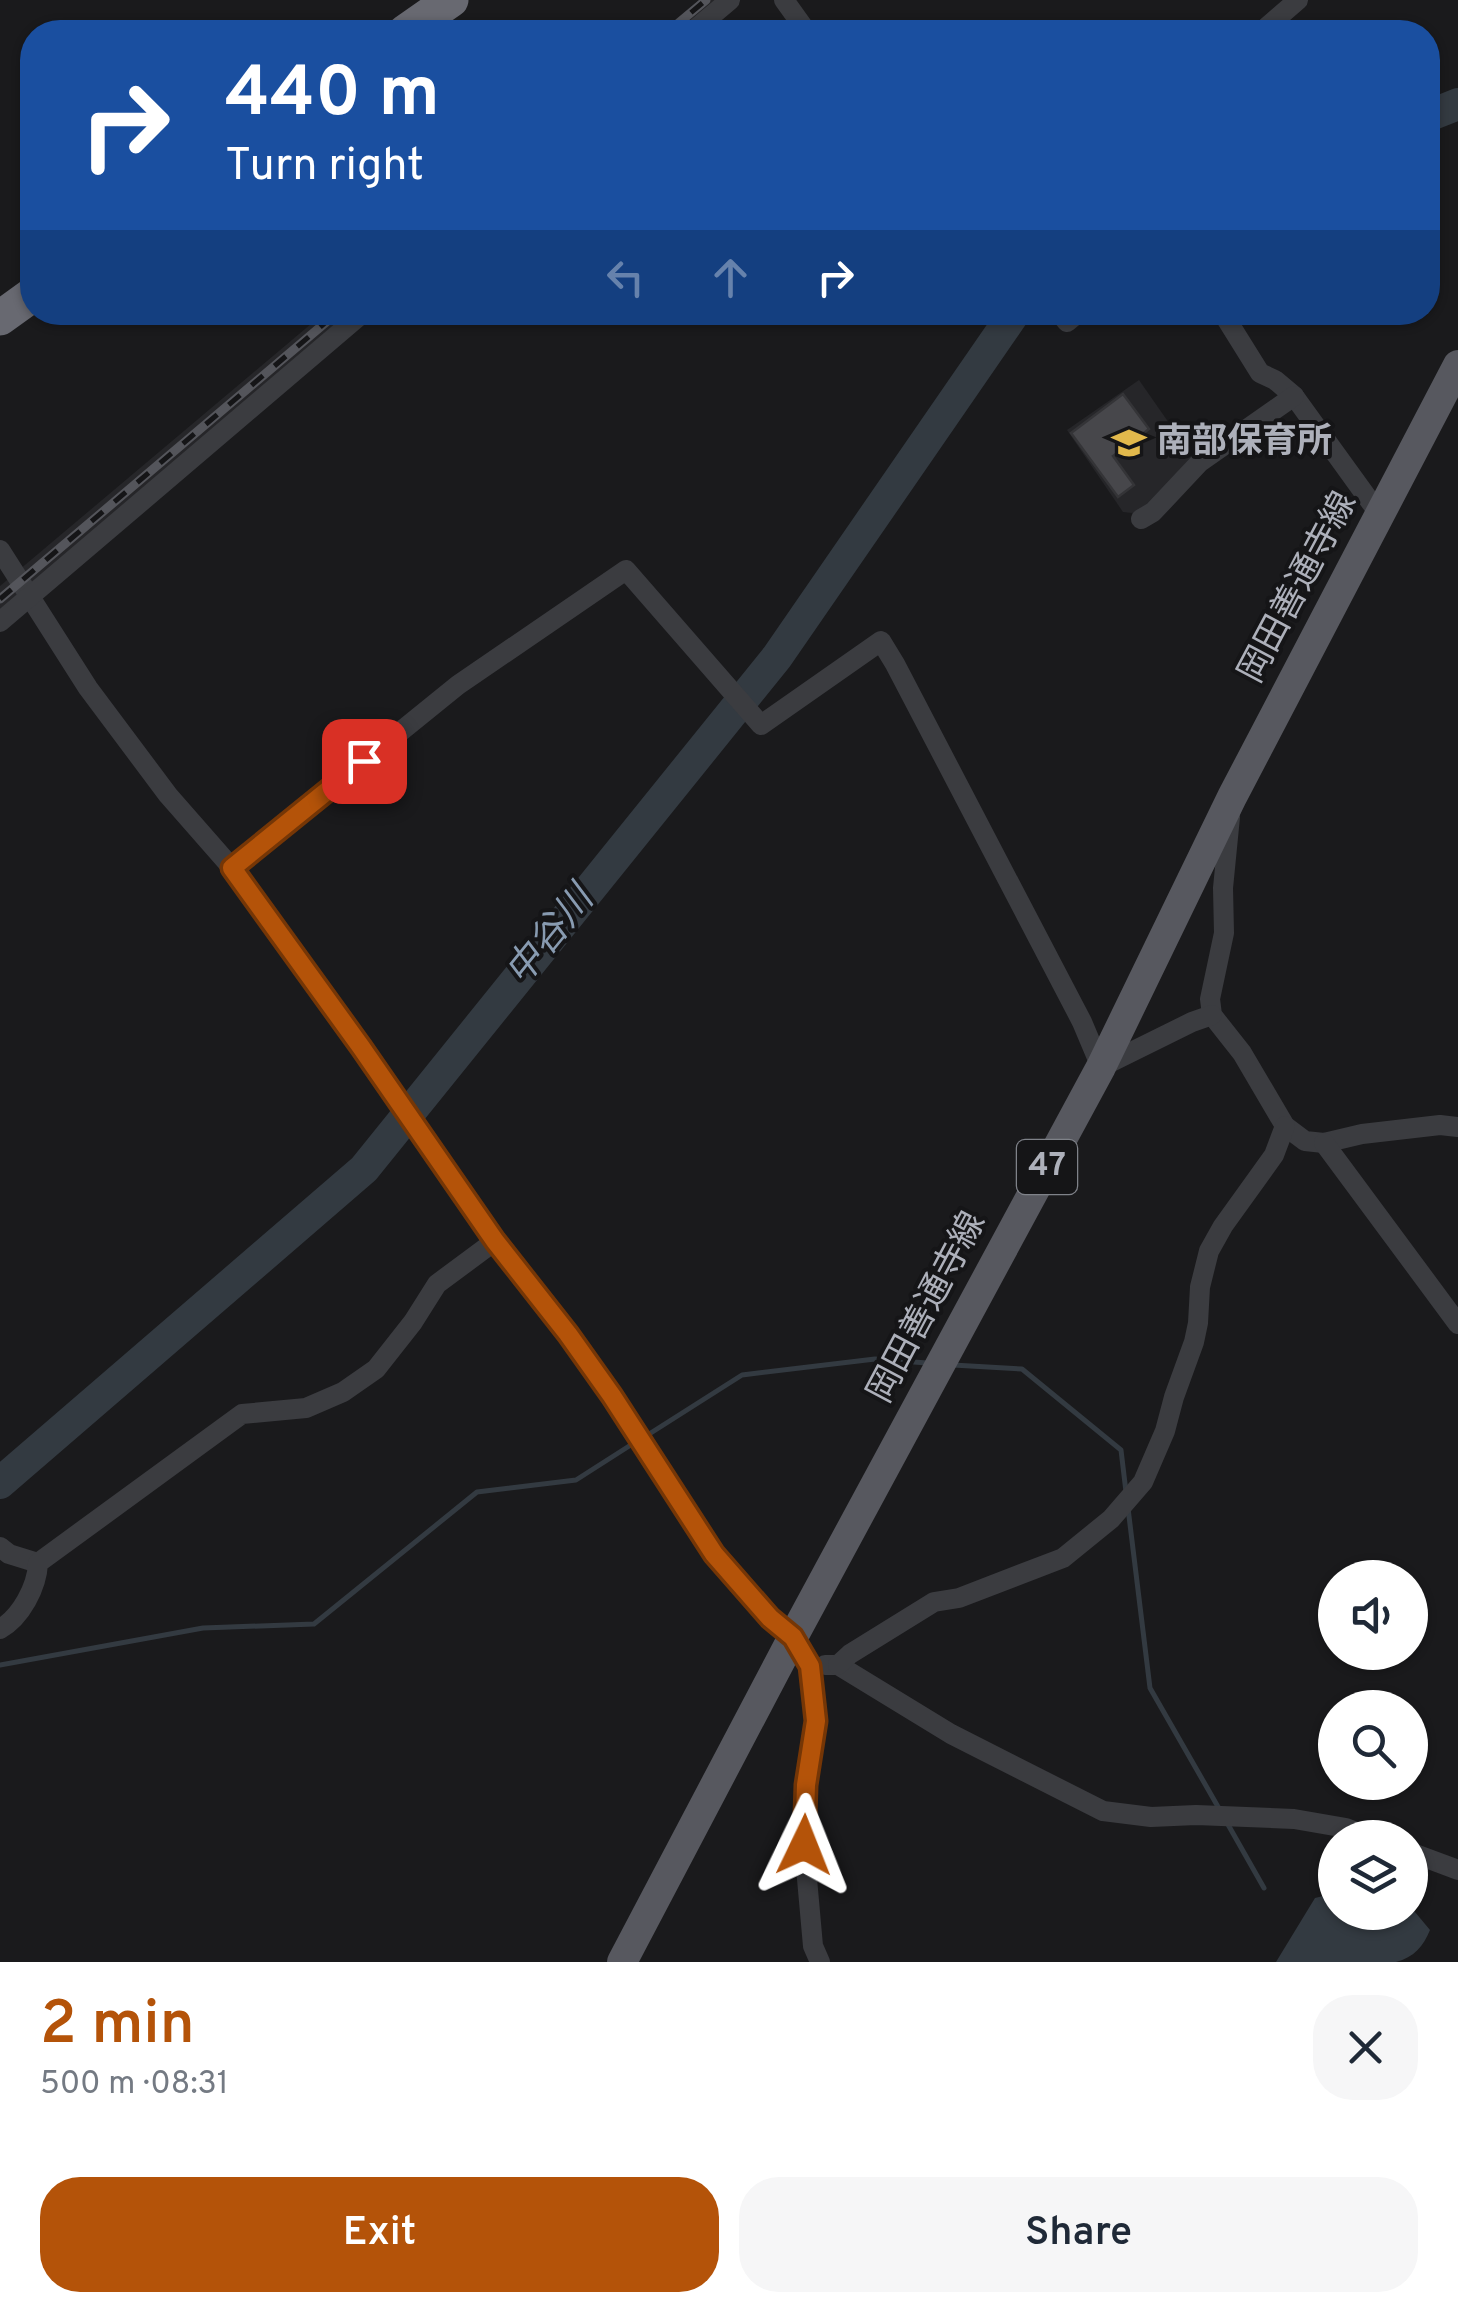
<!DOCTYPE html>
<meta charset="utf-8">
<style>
:root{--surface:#fff;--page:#f6f6f7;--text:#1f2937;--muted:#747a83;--accent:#b45309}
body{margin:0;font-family:Overpass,"Noto Sans JP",sans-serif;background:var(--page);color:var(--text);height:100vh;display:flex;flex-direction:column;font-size:38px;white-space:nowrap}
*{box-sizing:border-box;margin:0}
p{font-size:32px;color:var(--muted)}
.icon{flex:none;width:55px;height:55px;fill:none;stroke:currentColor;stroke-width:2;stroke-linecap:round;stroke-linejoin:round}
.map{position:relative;height:1962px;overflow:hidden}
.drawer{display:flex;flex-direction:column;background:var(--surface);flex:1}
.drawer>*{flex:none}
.hud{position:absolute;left:20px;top:20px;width:1420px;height:305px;border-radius:40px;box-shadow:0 2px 8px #0004;background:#1a4fa0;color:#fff;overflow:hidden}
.fabs{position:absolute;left:1318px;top:1560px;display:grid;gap:20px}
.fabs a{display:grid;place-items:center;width:110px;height:110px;border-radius:50%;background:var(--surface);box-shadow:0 2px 8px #0004;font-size:50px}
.pin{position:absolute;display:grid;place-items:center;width:85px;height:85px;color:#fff;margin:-42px;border-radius:20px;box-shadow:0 5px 15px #0006}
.me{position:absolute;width:110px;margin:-55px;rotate:2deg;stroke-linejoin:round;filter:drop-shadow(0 0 8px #0008)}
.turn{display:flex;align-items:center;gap:35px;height:210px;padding:0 40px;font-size:45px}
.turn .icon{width:130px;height:130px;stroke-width:2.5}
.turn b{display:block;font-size:70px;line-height:85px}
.lanes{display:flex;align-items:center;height:95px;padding:0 40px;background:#0003;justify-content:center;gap:50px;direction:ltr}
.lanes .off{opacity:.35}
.round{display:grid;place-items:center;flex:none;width:105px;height:105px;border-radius:40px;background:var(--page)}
.overview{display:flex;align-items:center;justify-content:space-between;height:170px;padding:0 40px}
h1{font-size:60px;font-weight:600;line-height:75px;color:var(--accent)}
.primary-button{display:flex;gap:20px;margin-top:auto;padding:20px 40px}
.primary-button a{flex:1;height:115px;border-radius:40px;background:var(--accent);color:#fff;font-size:40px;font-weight:600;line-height:115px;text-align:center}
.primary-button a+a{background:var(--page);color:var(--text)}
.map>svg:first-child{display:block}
.built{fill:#262629}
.water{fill:#333a41}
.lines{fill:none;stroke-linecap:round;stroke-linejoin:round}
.stream{stroke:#333a41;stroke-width:5}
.river{stroke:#333a41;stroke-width:32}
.building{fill:#47474b;stroke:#343437;stroke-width:2.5}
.street{stroke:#3b3c40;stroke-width:20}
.primary{stroke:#57585f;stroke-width:30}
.highway{stroke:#686971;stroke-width:35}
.rail-casing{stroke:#54555b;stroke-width:9}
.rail{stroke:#151517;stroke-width:5;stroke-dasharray:15;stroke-linecap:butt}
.route-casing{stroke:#753606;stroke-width:25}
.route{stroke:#b45309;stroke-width:18}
.labels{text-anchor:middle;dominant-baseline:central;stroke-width:8;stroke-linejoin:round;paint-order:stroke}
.shield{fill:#151517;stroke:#7f8289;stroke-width:2.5}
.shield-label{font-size:32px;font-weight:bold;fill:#adb0ba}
.poi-label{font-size:35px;font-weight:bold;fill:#adb0ba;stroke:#151517;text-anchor:start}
.street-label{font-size:35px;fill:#adb0ba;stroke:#151517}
.water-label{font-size:38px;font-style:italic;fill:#889bb1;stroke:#151517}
</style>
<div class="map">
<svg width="1458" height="1962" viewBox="0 0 1458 1962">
<rect width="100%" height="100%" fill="#1a1a1c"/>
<g class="built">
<polygon points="699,0 719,0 681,32 660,32"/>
<polygon points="324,313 350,313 0,612 0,586"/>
<polygon points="1139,380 1192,456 1145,509 1132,513 1123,512 1067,430"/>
</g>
<path class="water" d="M1335 1893V1912H1410V1906L1430 1930C1423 1947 1414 1957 1396 1962H1276L1315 1898Z"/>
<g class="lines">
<g class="stream">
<polyline points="953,1365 1022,1369 1121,1450 1126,1492"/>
<polyline points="646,1436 742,1375 875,1359 927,1363"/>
<polyline points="1128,1508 1150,1688 1221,1812"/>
<polyline points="0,1665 203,1628 314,1624 477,1492 576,1480 637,1441"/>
<polyline points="1226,1821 1264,1888"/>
</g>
<g class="river">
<polyline points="1428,116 1458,104"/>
<polyline points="0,1483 364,1169 777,657 1015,312"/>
</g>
</g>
<polygon class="building" points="1123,394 1149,429 1113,456 1134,485 1118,497 1071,433"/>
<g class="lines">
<g class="street">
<polyline points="784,0 807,32"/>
<polyline points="692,32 730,0"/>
<polyline points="1261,32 1298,0"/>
<polyline points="1059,312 1067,322 1079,312"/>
<polyline points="1222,312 1260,373 1275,380 1294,396 1380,515"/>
<polyline points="1141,519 1153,512 1200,462 1294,396"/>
<polyline points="0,550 88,688 168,795 232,868 361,1047 495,1241 568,1334 644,1445 714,1555 770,1618 793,1637 810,1666 817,1721 806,1785 804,1845 813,1946 820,1962"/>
<polyline points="0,622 364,312"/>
<polyline points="1230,817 1223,888 1224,933 1210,999 1212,1015 1242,1053 1285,1126 1305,1141 1324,1143 1362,1134 1440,1125 1458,1127"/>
<polyline points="232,868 458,685 626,570 761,725 881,641 895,664 1082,1022 1101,1067 1192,1022 1212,1015"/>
<polyline points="1324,1143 1458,1324"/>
<polyline points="0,1547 9,1554 38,1563"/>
<path d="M0 1629C21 1617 37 1587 38 1563L242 1414 306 1408 343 1392 376 1369 413 1322 437 1284 495 1241"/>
<polyline points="825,1665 838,1665 951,1734 1103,1811 1151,1817 1196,1815 1294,1819 1346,1828 1372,1838"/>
<polyline points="838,1665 850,1654 934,1602 959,1598 1063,1558 1111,1519 1143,1482 1165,1431 1174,1397 1194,1342 1198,1323 1200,1287 1209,1251 1223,1226 1274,1155 1285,1126"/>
<polyline points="1410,1852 1458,1870"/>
</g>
<polyline class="primary" points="622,1962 793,1637 1101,1067 1232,797 1458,365"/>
<g class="highway">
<polyline points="405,32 451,0"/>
<polyline points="0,318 32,295"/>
</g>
<g class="rail-casing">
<g id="rail">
<polyline points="668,32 706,0"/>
<polyline points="0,599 338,312"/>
</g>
</g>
<use href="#rail" class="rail"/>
</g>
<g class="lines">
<g class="route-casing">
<polyline id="route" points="364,761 232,868 361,1047 495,1241 568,1334 612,1396 714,1554 770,1618 793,1637 810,1666 816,1721 806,1785 804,1845"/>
</g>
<use href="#route" class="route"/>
</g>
<defs>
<g id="school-bare" transform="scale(2.7)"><path d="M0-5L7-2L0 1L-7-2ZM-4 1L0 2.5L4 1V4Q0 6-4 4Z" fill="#e2b94c" stroke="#151517" stroke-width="2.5" paint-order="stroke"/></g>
</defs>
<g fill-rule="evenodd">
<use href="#school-bare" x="1129" y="443"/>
</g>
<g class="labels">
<rect class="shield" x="1017" y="1140" width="60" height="54" rx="8"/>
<g class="shield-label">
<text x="1047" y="1167">47</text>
</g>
<g class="poi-label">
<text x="1157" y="443">南部保育所</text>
</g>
<g class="street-label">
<text transform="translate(1299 588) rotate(-62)">岡田善通寺線</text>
<text transform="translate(928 1308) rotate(-62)">岡田善通寺線</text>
</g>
<g class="water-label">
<text transform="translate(551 937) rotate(-51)">中谷川</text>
</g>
</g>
</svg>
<div class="fabs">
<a><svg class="icon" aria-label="sound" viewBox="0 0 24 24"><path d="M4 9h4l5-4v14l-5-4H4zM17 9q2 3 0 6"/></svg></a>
<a><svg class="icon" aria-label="search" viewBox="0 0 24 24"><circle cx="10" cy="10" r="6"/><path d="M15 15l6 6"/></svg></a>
<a><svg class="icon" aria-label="layers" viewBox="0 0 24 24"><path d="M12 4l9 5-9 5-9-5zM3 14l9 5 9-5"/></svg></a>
</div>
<div class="pin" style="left:364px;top:761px;background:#d93025"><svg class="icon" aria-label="arrive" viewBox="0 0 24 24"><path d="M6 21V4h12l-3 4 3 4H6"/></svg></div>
<svg class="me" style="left:804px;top:1845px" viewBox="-20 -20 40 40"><path d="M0-17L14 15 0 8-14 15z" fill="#b45309" stroke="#fff" stroke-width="4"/></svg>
<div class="hud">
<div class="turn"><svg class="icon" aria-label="right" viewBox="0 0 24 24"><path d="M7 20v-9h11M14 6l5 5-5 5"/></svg><div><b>440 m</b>Turn right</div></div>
<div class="lanes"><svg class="icon off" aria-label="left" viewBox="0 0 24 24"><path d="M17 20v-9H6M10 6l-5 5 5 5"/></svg><svg class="icon off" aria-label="ahead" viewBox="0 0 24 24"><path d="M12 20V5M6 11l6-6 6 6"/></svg><svg class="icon" aria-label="right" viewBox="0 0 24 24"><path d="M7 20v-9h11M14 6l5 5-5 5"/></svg></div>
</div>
</div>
<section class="drawer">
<div class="overview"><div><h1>2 min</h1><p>500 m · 08:31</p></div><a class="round"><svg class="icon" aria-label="close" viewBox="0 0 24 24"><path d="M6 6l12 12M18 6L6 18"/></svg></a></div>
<div class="primary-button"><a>Exit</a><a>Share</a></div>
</section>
